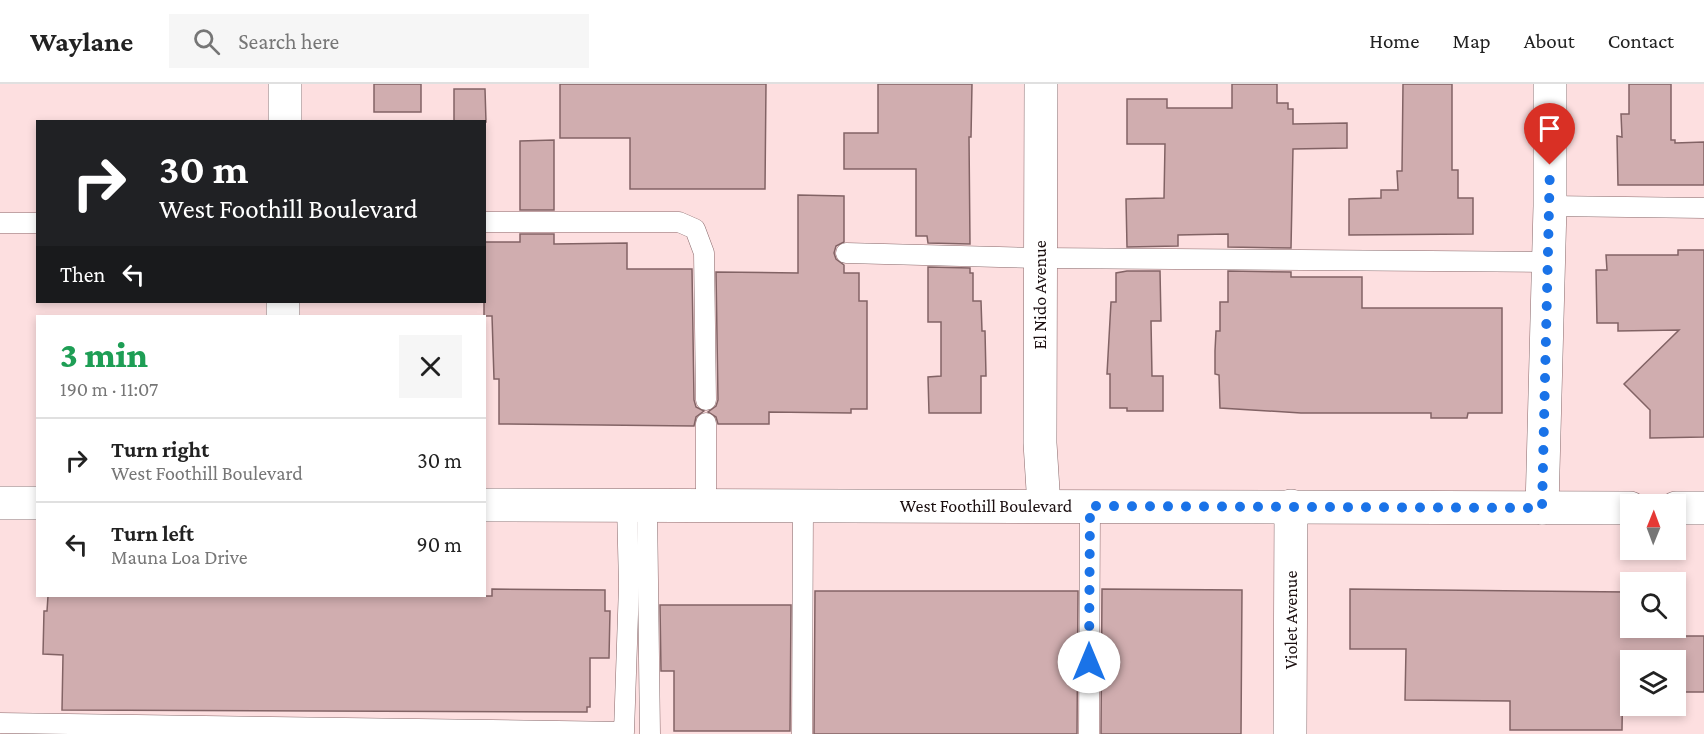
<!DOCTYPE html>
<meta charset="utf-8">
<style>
:root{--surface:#fff;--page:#f6f6f6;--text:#222;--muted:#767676;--line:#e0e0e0}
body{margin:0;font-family:"Crimson Pro",serif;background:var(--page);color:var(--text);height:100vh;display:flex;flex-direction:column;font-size:22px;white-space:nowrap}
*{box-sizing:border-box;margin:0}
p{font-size:20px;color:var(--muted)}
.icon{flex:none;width:33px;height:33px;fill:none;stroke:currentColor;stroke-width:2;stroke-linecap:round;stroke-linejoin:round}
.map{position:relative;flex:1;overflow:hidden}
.panel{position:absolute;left:36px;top:231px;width:450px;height:282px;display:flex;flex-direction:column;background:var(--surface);border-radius:0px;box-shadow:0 3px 9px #0003}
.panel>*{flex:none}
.guide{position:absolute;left:36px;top:36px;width:450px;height:183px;border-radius:0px;box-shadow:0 3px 9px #0003;background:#202124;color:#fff;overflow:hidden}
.needle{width:39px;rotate:1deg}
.fabs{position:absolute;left:1620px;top:410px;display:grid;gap:12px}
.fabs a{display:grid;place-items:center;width:66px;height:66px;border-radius:0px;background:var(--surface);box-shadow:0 3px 9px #0003;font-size:30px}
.pin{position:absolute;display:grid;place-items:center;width:51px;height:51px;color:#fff;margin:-62px -26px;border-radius:50% 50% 50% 0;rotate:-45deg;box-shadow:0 0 6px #0007}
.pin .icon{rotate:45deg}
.me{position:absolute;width:66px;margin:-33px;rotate:0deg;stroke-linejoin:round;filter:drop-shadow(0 0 4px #0008)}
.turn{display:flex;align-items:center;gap:21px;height:126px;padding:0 24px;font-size:27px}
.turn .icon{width:78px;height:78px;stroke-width:2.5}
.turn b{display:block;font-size:42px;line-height:51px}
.then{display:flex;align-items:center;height:57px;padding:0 24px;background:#0003;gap:12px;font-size:22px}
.round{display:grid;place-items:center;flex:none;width:63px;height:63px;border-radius:0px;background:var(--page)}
.headline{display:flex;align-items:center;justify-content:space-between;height:102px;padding:0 24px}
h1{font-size:36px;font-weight:800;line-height:45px;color:#1e9e55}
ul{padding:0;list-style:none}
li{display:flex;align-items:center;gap:18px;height:84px;padding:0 24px;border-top:2px solid var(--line)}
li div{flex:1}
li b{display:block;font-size:22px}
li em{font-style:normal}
header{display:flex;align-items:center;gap:36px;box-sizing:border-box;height:84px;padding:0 30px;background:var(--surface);border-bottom:2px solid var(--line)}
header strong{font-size:28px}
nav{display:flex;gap:33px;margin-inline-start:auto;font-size:21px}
.search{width:420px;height:54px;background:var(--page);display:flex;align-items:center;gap:15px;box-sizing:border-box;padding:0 21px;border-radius:0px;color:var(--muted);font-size:22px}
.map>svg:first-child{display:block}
.building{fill:#d0adaf;stroke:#826365;stroke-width:1.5}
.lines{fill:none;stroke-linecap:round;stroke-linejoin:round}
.lane-casing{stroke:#88686a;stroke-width:21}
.street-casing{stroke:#88686a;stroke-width:34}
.secondary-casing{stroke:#88686a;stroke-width:34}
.lane{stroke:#fff;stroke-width:20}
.street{stroke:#fff;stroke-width:33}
.secondary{stroke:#fff;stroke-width:33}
.route{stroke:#1a73e8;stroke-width:10;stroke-dasharray:0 18}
.labels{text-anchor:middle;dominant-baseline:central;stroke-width:6;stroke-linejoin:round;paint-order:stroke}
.street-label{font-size:18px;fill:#1a0e0f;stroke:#fff}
</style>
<header>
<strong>Waylane</strong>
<div class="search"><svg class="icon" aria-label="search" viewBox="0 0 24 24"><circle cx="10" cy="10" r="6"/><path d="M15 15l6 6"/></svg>Search here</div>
<nav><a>Home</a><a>Map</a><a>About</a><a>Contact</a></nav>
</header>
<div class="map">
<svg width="1704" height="650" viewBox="0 0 1704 650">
<rect width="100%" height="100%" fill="#fddfe0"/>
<g class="building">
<rect x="374" y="0" width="47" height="28"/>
<polygon points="560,0 766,0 765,105 630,105 630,54 560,54"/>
<polygon points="878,0 972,0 971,53 969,53 970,160 928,159 927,152 916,152 916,85 844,85 844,49 878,49"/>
<polygon points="1232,0 1277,0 1277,19 1288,19 1288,25 1293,25 1293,40 1347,39 1347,64 1293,65 1291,164 1228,163 1228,150 1178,151 1178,162 1127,163 1126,115 1164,114 1165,60 1127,60 1127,15 1167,15 1167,24 1232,24"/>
<polygon points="1403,0 1452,0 1452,86 1458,86 1458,114 1473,114 1473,150 1349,151 1349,115 1381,114 1381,106 1398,106 1397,87 1402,87"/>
<polygon points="1629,0 1671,0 1671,56 1675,56 1675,59 1704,58 1704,101 1618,101 1617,52 1622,53 1621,30 1629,30"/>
<polygon points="454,5 485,5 486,38 454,38"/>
<polygon points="554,56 554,126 520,126 520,57"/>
<polygon points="798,111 844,112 844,158 836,162 834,169 836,175 844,181 844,189 859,189 859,217 867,217 867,325 851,325 851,329 769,328 769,340 718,340 716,333 708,328 716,322 718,316 716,188 798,189"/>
<polygon points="520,150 554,150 554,160 627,159 627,185 692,185 694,316 696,323 704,327 696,333 694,342 499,340 499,295 494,295 492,232 484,232 484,158 520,158"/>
<polygon points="1678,166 1704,166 1704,353 1650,354 1650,326 1624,300 1679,246 1618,247 1618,239 1597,239 1596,186 1607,186 1606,171 1678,171"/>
<polygon points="928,183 970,184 970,189 973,189 973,217 981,217 982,247 985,247 986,292 981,292 981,329 929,329 928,293 941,292 941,238 928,238"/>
<polygon points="1127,187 1160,187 1161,237 1151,237 1152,292 1163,292 1163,327 1127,327 1127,324 1110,324 1110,290 1107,290 1111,218 1116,218 1116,189"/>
<polygon points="1228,187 1291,188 1291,193 1362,193 1362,224 1502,224 1502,329 1468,329 1467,334 1431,334 1431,329 1301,329 1220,324 1219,291 1215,290 1215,267 1216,247 1220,247 1220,218 1228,218"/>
<polygon points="492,505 605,506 605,527 610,527 609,574 590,574 590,623 587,623 587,628 62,626 63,571 43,570 44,527 47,527 48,512 492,512"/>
<polygon points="1102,505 1242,506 1241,650 1101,650"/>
<polygon points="1350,505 1627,508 1626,518 1629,518 1629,552 1704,552 1704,608 1676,608 1676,576 1630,576 1630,580 1623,580 1622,646 1510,646 1510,617 1405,616 1406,565 1350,565"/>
<polygon points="815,507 1078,507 1077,650 814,650"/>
<polygon points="660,521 791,521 790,647 674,647 674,587 661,587"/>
</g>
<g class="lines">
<g class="lane-casing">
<g id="lane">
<polyline points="1550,122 1704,124"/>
<polyline points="484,138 679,138 695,145 704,169 706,316"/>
<polyline points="0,139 38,139"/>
<polyline points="846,169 1040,174 1548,178"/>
<polyline points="647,421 650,650"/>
<polyline points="706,421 706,339"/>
<polyline points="0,639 624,648 629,501 627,421"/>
<polyline points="802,650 803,421"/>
<polyline points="1089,650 1090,422"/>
</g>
</g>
<g class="street-casing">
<g id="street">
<polyline points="285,0 285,38"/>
<polyline points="1041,0 1040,359 1044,422"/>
<polyline points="283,232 283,218"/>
<polyline points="1542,424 1550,122 1550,0"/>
<polyline points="1290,650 1291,422"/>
</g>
</g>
<g class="secondary-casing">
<g id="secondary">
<polyline points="0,419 38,419"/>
<polyline points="484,421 1630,424"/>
<polyline points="1676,424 1704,424"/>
</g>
</g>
<use href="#lane" class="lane"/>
<use href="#street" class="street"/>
<use href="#secondary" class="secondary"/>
</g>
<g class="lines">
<polyline class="route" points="1089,578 1090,422 1542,424 1550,81"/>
</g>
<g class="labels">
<g class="street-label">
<text transform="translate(1040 211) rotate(-90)">El Nido Avenue</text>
<text x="986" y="422">West Foothill Boulevard</text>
<text transform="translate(1291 536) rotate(-90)">Violet Avenue</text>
</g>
</g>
</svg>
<div class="fabs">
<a><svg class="needle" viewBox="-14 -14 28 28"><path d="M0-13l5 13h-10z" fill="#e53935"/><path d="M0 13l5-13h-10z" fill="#767676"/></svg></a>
<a><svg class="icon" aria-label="search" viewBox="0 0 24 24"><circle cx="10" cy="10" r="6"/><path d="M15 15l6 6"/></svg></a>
<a><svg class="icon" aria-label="layers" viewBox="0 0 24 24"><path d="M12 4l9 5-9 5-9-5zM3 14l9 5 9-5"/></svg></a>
</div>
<div class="pin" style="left:1550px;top:81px;background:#d93025"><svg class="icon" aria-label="arrive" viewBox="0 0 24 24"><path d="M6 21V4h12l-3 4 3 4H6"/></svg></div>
<svg class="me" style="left:1089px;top:578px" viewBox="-20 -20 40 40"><circle r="19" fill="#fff"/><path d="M0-13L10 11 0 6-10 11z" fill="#1a73e8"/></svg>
<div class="guide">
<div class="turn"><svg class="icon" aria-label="right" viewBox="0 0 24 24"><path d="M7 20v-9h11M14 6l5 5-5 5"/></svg><div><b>30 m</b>West Foothill Boulevard</div></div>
<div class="then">Then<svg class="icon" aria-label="left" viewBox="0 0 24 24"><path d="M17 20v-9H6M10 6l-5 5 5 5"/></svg></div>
</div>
<section class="panel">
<div class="headline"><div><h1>3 min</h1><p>190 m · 11:07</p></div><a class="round"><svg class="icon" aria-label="close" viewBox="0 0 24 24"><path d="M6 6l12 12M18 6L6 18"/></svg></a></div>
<ul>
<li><svg class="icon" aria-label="right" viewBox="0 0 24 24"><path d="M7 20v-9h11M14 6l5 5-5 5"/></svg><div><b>Turn right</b><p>West Foothill Boulevard</p></div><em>30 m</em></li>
<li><svg class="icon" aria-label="left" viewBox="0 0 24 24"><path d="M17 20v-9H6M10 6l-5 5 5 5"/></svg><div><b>Turn left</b><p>Mauna Loa Drive</p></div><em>90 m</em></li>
</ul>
</section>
</div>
